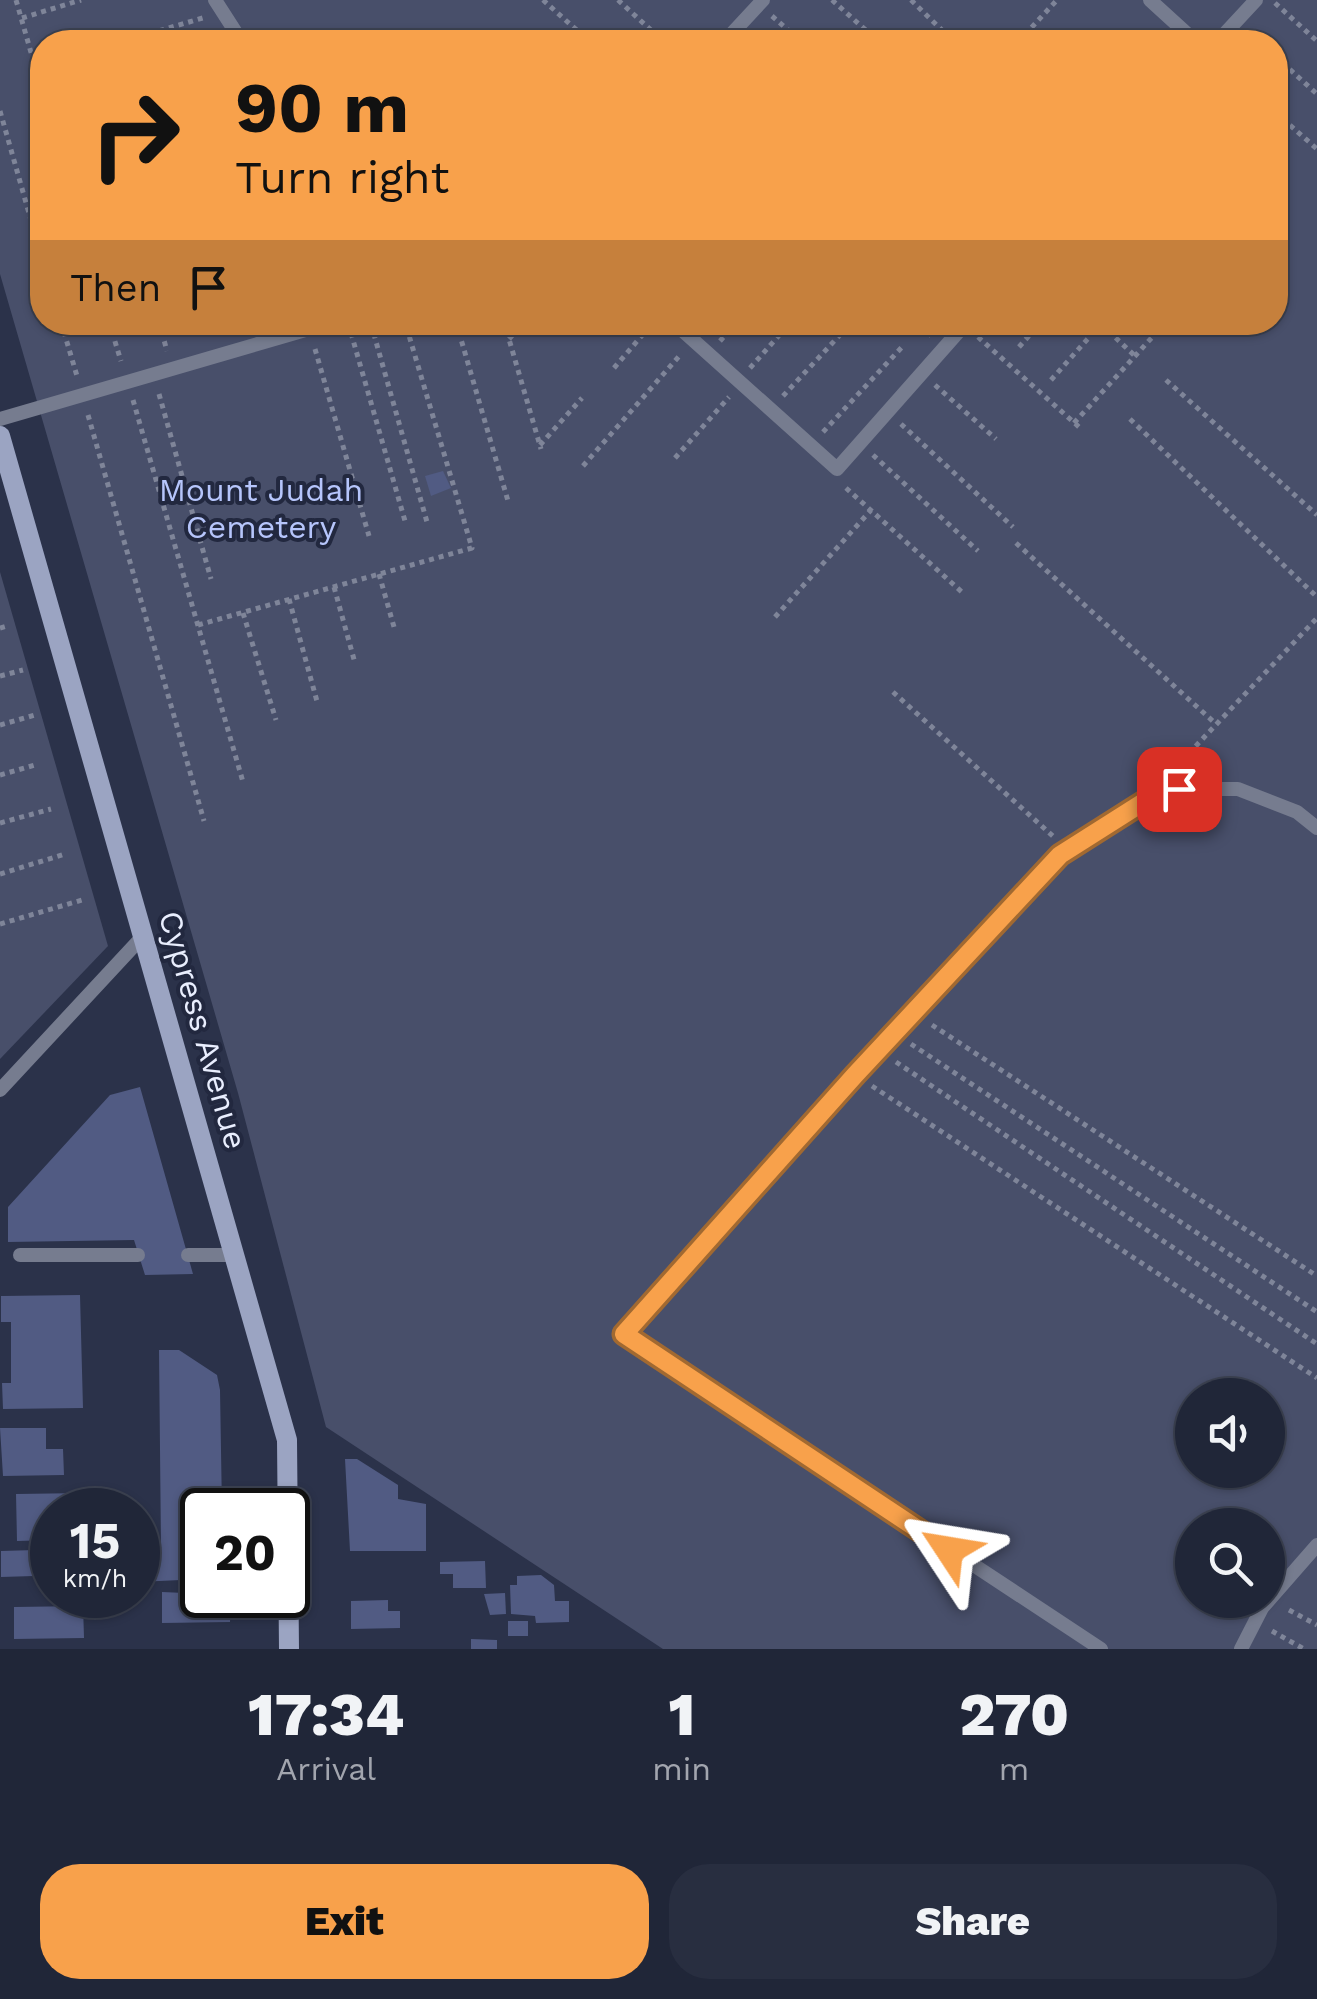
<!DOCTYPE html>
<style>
:root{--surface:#202638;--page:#282e40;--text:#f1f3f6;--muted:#a2a5ae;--line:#3d4353;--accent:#f8a14b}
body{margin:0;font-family:"Work Sans",sans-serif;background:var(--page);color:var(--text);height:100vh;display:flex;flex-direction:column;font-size:38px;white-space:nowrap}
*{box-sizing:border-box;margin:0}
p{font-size:32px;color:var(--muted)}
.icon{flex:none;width:55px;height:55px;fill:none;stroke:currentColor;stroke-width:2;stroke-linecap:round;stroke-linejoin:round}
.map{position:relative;height:1649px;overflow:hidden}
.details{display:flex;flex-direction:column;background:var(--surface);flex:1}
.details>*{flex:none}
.guide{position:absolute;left:30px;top:30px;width:1258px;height:305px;border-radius:40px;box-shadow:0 2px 8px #0004,0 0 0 2px var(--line);background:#f8a14b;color:#111;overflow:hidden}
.buttons{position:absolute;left:1175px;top:1378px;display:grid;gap:20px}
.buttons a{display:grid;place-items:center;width:110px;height:110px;border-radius:50%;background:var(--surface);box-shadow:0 2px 8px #0004,0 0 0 2px var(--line);font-size:50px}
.speed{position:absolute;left:30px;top:1488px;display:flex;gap:20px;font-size:50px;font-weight:700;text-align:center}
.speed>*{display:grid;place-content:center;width:130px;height:130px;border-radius:50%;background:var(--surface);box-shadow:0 2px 8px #0004,0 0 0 2px var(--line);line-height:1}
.speed small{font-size:25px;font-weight:400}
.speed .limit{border:5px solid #111;border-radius:15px;background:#fff;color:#111}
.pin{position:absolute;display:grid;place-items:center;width:85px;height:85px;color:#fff;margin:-42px;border-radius:20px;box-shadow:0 5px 15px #0006}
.me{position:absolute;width:110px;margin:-55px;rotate:303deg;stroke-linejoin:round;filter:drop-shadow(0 0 8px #0008)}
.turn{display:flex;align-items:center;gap:35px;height:210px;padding:0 40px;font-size:45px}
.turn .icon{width:130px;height:130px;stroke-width:2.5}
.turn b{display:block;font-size:70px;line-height:85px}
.then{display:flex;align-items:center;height:95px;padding:0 40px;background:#0003;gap:20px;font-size:38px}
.eta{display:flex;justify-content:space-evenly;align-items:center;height:170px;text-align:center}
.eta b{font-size:60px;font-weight:800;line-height:70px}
.cta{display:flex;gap:20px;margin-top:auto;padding:20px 40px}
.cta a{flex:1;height:115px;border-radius:40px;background:var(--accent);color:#111;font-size:40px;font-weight:800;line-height:115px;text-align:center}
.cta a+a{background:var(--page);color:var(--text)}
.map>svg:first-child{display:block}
.green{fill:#484f6a;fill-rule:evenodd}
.building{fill:#515b83}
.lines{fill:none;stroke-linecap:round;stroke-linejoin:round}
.path{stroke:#7f8599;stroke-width:5;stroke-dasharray:5 5;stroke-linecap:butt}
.lane{stroke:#767c8f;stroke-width:14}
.secondary{stroke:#9ba4c2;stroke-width:20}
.route-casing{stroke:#a16931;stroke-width:25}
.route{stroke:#f8a14b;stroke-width:18}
.labels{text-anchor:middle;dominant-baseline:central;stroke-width:8;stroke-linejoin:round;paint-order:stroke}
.park-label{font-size:32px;fill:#b6c5fb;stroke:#22283f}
.street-label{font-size:32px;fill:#e9eefe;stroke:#22283f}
</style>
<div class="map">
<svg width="1317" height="1649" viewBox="0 0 1317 1649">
<rect width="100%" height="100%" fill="#2b324a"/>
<g class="green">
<path d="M0 0H1317V1649H663L326 1427 238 1093 0 274ZM42 42H1275V322H42ZM1192 1395H1268V1470H1192ZM1192 1525H1268V1600H1192Z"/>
<polygon points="0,572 108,946 0,1059"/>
</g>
<g class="building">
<polygon points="443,471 451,488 431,496 425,476"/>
<polygon points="140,1087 193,1274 145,1275 134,1240 8,1242 8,1207 110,1095"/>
<polygon points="80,1295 83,1408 3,1409 2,1383 11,1383 11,1322 1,1322 1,1296"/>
<polygon points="159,1350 179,1350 217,1375 220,1390 222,1510 202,1510 202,1579 138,1582 138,1549 161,1548"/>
<polygon points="0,1428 46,1428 46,1449 63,1449 64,1475 3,1476"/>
<polygon points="345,1459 357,1459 398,1485 398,1499 426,1504 426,1551 350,1551"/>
<polygon points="85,1493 85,1510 52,1510 52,1540 17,1541 16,1494"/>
<polygon points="35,1550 36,1556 52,1555 52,1569 34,1569 34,1576 1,1577 1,1551"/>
<polygon points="485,1561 486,1588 453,1588 453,1574 440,1574 440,1562"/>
<polygon points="541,1575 554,1585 555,1601 569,1601 569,1622 536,1623 535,1616 511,1614 510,1585 517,1585 517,1576"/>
<polygon points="162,1592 231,1595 230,1622 162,1623"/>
<polygon points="505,1593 506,1614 490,1615 484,1594"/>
<polygon points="388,1600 388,1611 400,1611 400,1628 351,1629 351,1601"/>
<polygon points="83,1606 84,1638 14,1639 14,1607"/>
<rect x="508" y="1621" width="20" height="15"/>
<polygon points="471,1639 497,1640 497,1649 471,1649"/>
</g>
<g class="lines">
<g class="path">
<polyline points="16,0 42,91"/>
<polyline points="543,0 590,42"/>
<polyline points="618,0 664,42"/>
<polyline points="832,0 879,42"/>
<polyline points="911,0 950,38"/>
<polyline points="1275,3 1317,41"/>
<polyline points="772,16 802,42"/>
<polyline points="22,18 81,0"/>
<polyline points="121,42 206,17"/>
<polyline points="476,42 482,36"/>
<polyline points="1018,42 1057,0"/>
<polyline points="1275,56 1317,94"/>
<polyline points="0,111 42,259"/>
<polyline points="1275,112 1317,149"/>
<polyline points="1275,235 1278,238"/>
<polyline points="61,322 77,376"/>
<polyline points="109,322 121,361"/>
<polyline points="159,322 167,351"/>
<polyline points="203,322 208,339"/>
<polyline points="456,322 508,501"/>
<polyline points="504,322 541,449"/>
<polyline points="916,322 931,336"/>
<polyline points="371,324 427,522"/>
<polyline points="1101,324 1135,356"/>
<polyline points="350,330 376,322"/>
<polyline points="351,333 405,521"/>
<polyline points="978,337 1079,427"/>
<polyline points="509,339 524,322"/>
<polyline points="720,341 737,322"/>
<polyline points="1019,347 1041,322"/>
<polyline points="315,349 369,536"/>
<polyline points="614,368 651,325"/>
<polyline points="750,368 791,322"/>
<polyline points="1051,380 1101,324"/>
<polyline points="1166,380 1317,515"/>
<polyline points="935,385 996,439"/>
<polyline points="159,394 211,579"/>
<polyline points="783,396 852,322"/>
<polyline points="133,400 243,782"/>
<polyline points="88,415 204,821"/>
<polyline points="1130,419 1317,597"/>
<polyline points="1074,423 1166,322"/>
<polyline points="901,424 1013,527"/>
<polyline points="823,432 902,347"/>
<polyline points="540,445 582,398"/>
<polyline points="873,455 978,551"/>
<polyline points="675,458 729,397"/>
<polyline points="583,466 681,354"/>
<polyline points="846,488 963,593"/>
<polyline points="1016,543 1216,724"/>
<polyline points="379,574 394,627"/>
<polyline points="334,587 355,663"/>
<polyline points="289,599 318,705"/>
<polyline points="243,613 276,720"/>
<polyline points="775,617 871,510"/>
<polyline points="198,625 472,548 405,322"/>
<polyline points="0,628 7,626"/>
<polyline points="0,676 23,670"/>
<polyline points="893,692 1055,838"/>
<polyline points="0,725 35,715"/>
<polyline points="1175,768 1317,618"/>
<polyline points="0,775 35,765"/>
<polyline points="0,823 51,809"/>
<polyline points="0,874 65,854"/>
<polyline points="0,924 82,900"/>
<polyline points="932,1025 1317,1276"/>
<polyline points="911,1044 1317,1312"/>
<polyline points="896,1062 1317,1344"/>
<polyline points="872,1086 1317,1378"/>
<polyline points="1289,1610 1317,1625"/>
<polyline points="1272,1631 1304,1649"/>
</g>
<g class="lane">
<polyline points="215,0 242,42"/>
<polyline points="1150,0 1196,42"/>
<polyline points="724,42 763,0"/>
<polyline points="1217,42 1256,0"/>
<polyline points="673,322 837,469 967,322"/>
<polyline points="0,419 333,322"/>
<polyline points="0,1090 144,935"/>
<polyline points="20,1255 138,1255"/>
<polyline points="188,1255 236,1255"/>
<polyline points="1101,1649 625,1335 855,1075 1061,855 1142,803 1179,789 1238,789 1297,812 1317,828"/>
<polyline points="1241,1649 1262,1608 1317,1545"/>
</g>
<polyline class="secondary" points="0,436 287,1440 289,1649"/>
</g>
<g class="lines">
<g class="route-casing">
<polyline id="route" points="949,1550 624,1334 855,1075 1060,855 1142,803 1179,789"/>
</g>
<use href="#route" class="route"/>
</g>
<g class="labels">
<g class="park-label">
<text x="261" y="490">Mount Judah<tspan x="261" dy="37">Cemetery</tspan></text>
</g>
<g class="street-label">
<text transform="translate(203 1030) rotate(74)">Cypress Avenue</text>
</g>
</g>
</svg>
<div class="buttons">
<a><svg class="icon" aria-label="sound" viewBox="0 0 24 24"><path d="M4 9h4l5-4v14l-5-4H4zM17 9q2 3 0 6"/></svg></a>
<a><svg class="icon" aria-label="search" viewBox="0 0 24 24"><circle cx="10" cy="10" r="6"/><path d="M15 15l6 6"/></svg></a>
</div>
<div class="speed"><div>15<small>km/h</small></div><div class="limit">20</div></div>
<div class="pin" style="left:1179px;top:789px;background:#d93025"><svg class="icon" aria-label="arrive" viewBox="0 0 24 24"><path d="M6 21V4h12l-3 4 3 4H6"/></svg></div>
<svg class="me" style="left:949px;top:1550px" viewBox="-20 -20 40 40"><path d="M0-17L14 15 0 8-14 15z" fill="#f8a14b" stroke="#fff" stroke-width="4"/></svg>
<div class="guide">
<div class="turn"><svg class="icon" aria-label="right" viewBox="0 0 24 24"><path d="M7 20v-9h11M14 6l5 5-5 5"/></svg><div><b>90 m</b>Turn right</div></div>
<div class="then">Then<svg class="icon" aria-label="arrive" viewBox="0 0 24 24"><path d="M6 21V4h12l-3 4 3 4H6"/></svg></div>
</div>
</div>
<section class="details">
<div class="eta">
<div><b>17:34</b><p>Arrival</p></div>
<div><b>1</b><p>min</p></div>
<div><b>270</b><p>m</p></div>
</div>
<div class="cta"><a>Exit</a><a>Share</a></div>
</section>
